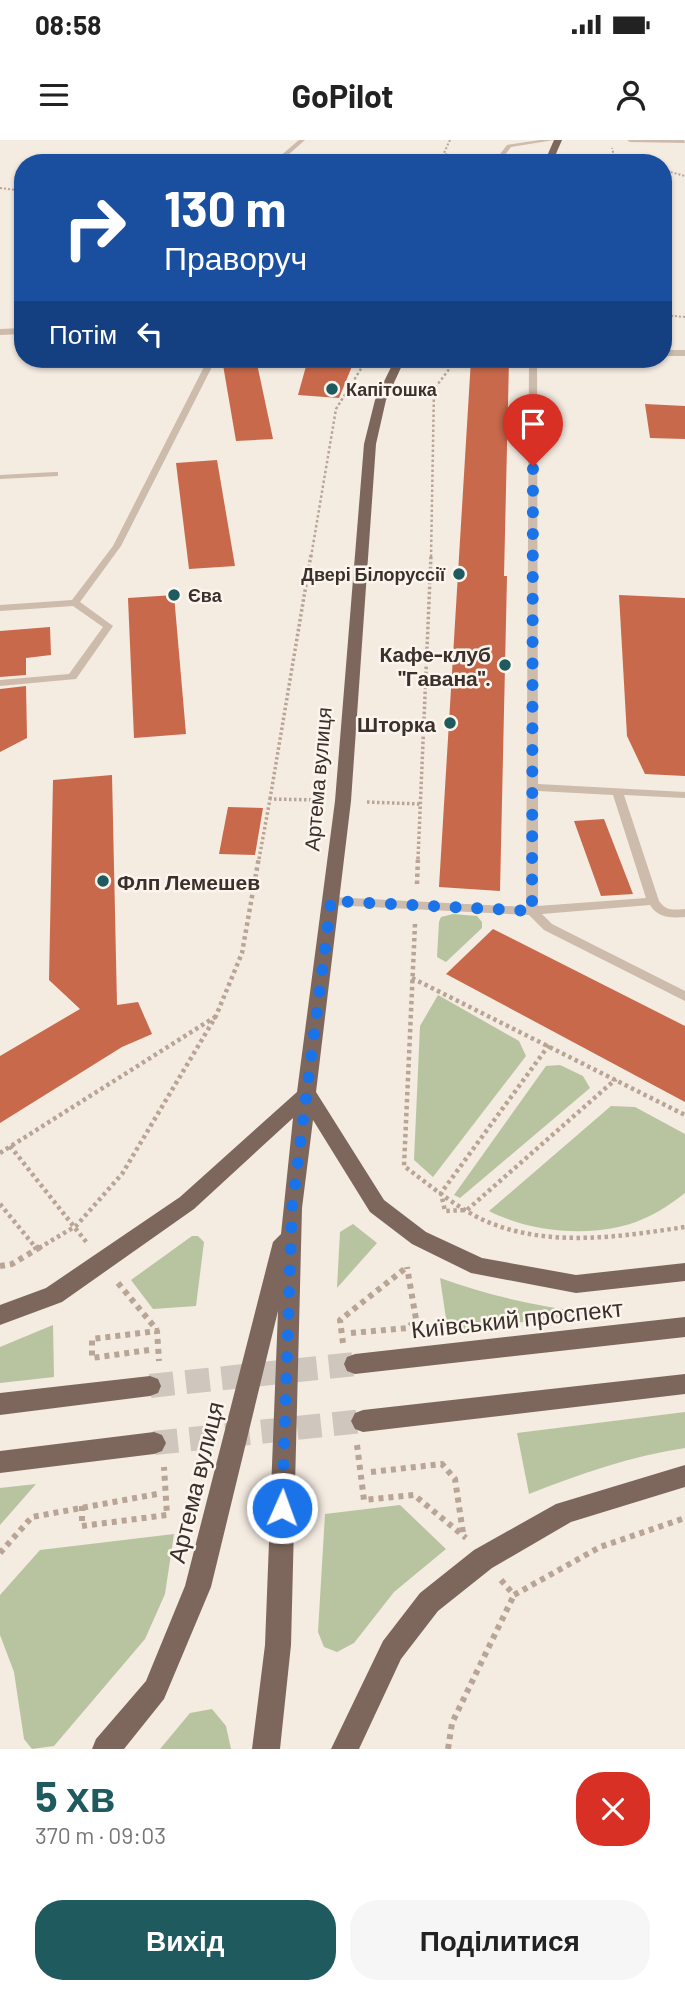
<!DOCTYPE html>
<html lang="uk">
<meta charset="utf-8">
<style>
:root{--surface:#fff;--page:#f6f6f6;--text:#222;--muted:#767676;--accent:#1f5a5e}
body{margin:0;font-family:Barlow,sans-serif;background:var(--page);color:var(--text);height:100vh;display:flex;flex-direction:column;font-size:26px;white-space:nowrap}
*{box-sizing:border-box;margin:0}
p{font-size:23px;color:var(--muted)}
.icon{flex:none;width:38px;height:38px;fill:none;stroke:currentColor;stroke-width:2;stroke-linecap:round;stroke-linejoin:round}
.map{position:relative;height:1609px;overflow:hidden}
.drawer{display:flex;flex-direction:column;background:var(--surface);flex:1}
.drawer>*{flex:none}
.guide{position:absolute;left:14px;top:14px;width:658px;height:214px;border-radius:28px;box-shadow:0 2px 5px #0004;background:#1a4fa0;color:#fff;overflow:hidden}
.pin{position:absolute;display:grid;place-items:center;width:60px;height:60px;color:#fff;margin:-72px -30px;border-radius:50% 50% 50% 0;rotate:-45deg;box-shadow:0 0 7px #0007}
.pin .icon{rotate:45deg}
.me{position:absolute;width:77px;margin:-38px;rotate:2deg;stroke-linejoin:round;filter:drop-shadow(0 0 5px #0008)}
.turn{display:flex;align-items:center;gap:24px;height:147px;padding:0 35px;font-size:32px}
.turn .icon{width:91px;height:91px;stroke-width:2.5}
.turn b{display:block;font-size:49px;line-height:60px}
.then{display:flex;align-items:center;height:66px;padding:0 35px;background:#0003;gap:14px;font-size:26px}
.round{display:grid;place-items:center;flex:none;width:74px;height:74px;border-radius:28px;background:var(--page)}
.headline{display:flex;align-items:center;justify-content:space-between;height:119px;padding:0 35px}
h1{font-size:42px;font-weight:700;line-height:52px;color:var(--accent)}
.primary-button{display:flex;gap:14px;margin-top:auto;padding:14px 35px}
.primary-button a{flex:1;height:80px;border-radius:28px;background:var(--accent);color:#fff;font-size:28px;font-weight:700;line-height:80px;text-align:center}
.primary-button a+a{background:var(--page);color:var(--text)}
.status{display:flex;justify-content:space-between;align-items:center;height:49px;padding:0 35px;background:var(--surface);direction:ltr}
.status svg{height:19px;fill:currentColor}
header{display:flex;justify-content:space-between;align-items:center;height:91px;padding:0 35px;background:var(--surface);font-size:32px;font-weight:700}
.map>svg:first-child{display:block}
.green{fill:#b8c4a0}
.building{fill:#c8694b}
.lines{fill:none;stroke-linecap:round;stroke-linejoin:round}
.primary-tunnel{stroke:#cfc6bd;stroke-width:24;stroke-dasharray:24 12;stroke-linecap:butt}
.path-far4{stroke:#b9a596;stroke-width:2;stroke-dasharray:2 2;stroke-linecap:butt}
.path-far3{stroke:#b9a596;stroke-width:2.5;stroke-dasharray:2.5 2.5;stroke-linecap:butt}
.path-far2{stroke:#b9a596;stroke-width:3.5;stroke-dasharray:2.5 2.5;stroke-linecap:butt}
.path-far1{stroke:#b9a596;stroke-width:4.5;stroke-dasharray:3.5 3.5;stroke-linecap:butt}
.path{stroke:#b9a596;stroke-width:6;stroke-dasharray:5 5;stroke-linecap:butt}
.service{fill:#cdbbac;fill-rule:evenodd}
.minor{fill:#cdbbac;fill-rule:evenodd}
.tertiary{fill:#cdbbac;fill-rule:evenodd}
.primary{fill:#7d675c;fill-rule:evenodd}
.route{stroke:#1a73e8;stroke-width:12;stroke-dasharray:0 21.6}
.poi-dot{fill:#1f5a5e;stroke:#fbf5ee;stroke-width:2.5}
.labels{text-anchor:middle;dominant-baseline:central;stroke-width:5;stroke-linejoin:round;paint-order:stroke}
.far-poi-label{font-size:18px;font-weight:bold;fill:#3b302b;stroke:#fbf5ee;text-anchor:start}
.poi-label{font-size:21px;font-weight:bold;fill:#3b302b;stroke:#fbf5ee;text-anchor:end}
.street-label{font-size:21px;fill:#3b302b;stroke:#fbf5ee}
.near-street-label{font-size:24px;fill:#3b302b;stroke:#fbf5ee}
</style>
<div class="status"><b>08:58</b><svg viewBox="0 0 49 12"><path d="M0 12V9h3v3zM5 12V6h3v6zM10 12V3h3v9zM15 12V0h3v12zM26 1h20v11H26zM47 4h2v5h-2z"/></svg></div>
<header><svg class="icon" aria-label="menu" viewBox="0 0 24 24"><path d="M4 6h16M4 12h16M4 18h16"/></svg>GoPilot<svg class="icon" aria-label="person" viewBox="0 0 24 24"><circle cx="12" cy="8" r="4"/><path d="M4 21q1-7 8-7t8 7"/></svg></header>
<div class="map">
<svg width="685" height="1609" viewBox="0 0 685 1609">
<rect width="100%" height="100%" fill="#f4ebe1"/>
<g class="green">
<polygon points="453,774 477,776 482,782 482,788 446,822 437,817 439,782 441,777"/>
<polygon points="438,855 519,901 526,916 433,1037 414,1020 420,886"/>
<polygon points="560,925 583,936 590,948 460,1058 454,1055 546,926"/>
<path d="M611 966 635 967 685 994V1053C672 1063 658 1073 643 1079 598 1099 532 1093 489 1071Z"/>
<polygon points="353,1084 377,1103 337,1148 340,1092"/>
<polygon points="192,1096 198,1096 204,1102 196,1166 153,1169 131,1140"/>
<path d="M440 1138C490 1156 539 1167 592 1173L448 1192Z"/>
<polygon points="53,1185 54,1237 0,1243 0,1207"/>
<path d="M685 1272V1308C631 1316 580 1334 529 1354L517 1293Z"/>
<polygon points="36,1344 0,1385 0,1386 0,1348"/>
<polygon points="400,1365 446,1409 394,1452 354,1503 337,1512 324,1507 318,1492 325,1374"/>
<polygon points="174,1394 165,1454 145,1499 54,1606 32,1609 24,1599 14,1532 0,1495 0,1455 40,1410"/>
<polygon points="212,1569 226,1586 231,1609 160,1609 190,1573"/>
</g>
<g class="building">
<polygon points="222,219 256,219 273,299 236,301"/>
<polygon points="308,219 355,219 339,258 298,255"/>
<polygon points="471,219 509,220 504,436 507,436 500,751 439,747"/>
<polygon points="645,264 685,266 685,299 650,298"/>
<polygon points="217,320 235,426 189,429 176,323"/>
<polygon points="174,455 186,594 134,598 128,458"/>
<polygon points="619,455 685,458 685,636 645,634 627,596"/>
<polygon points="50,487 51,515 26,518 26,535 0,537 0,491"/>
<polygon points="26,546 27,598 0,612 0,549"/>
<polygon points="112,635 117,865 138,862 152,894 122,907 0,983 0,916 80,869 49,840 53,640"/>
<polygon points="228,667 263,668 255,715 219,714"/>
<polygon points="604,679 633,754 601,756 574,681"/>
<polygon points="493,789 685,886 685,962 446,834"/>
</g>
<g class="lines">
<g class="primary-tunnel">
<polyline points="150,1246 355,1224"/>
<polyline points="154,1303 363,1281"/>
</g>
<g class="path-far4">
<polyline points="450,0 444,13 462,23"/>
<polyline points="609,23 614,16 612,8"/>
<polyline points="663,30 685,36"/>
<polyline points="0,48 23,51"/>
<polyline points="663,175 685,177"/>
</g>
<g class="path-far3">
<polyline points="311,417 336,269 367,219"/>
<polyline points="431,417 434,249 457,219"/>
</g>
<g class="path-far2">
<polyline points="270,659 311,415"/>
<polyline points="367,662 420,664"/>
<polyline points="259,719 270,659 320,660"/>
<polyline points="418,719 431,415"/>
</g>
<g class="path-far1">
<polyline points="417,744 418,717"/>
<path d="M415 784 404 1026C428 1044 452 1064 479 1078 543 1109 618 1097 685 1087"/>
<polyline points="412,838 685,975"/>
<polyline points="549,905 441,1053 445,1071 467,1070 616,939"/>
<polyline points="10,1006 87,1103"/>
<polyline points="0,1013 215,877"/>
<polyline points="0,1064 36,1108"/>
<polyline points="39,1108 76,1086 122,1034 216,876 242,813 259,717"/>
</g>
<g class="path">
<polyline points="35,1106 37,1109"/>
<polyline points="0,1126 12,1124 42,1106"/>
<polyline points="118,1143 157,1190"/>
<polyline points="351,1193 408,1188 416,1179 407,1127"/>
<polyline points="343,1203 340,1180 407,1127"/>
<polyline points="149,1210 92,1218 92,1199 157,1191 159,1221"/>
<polyline points="357,1305 364,1360 414,1355 466,1398"/>
<polyline points="371,1332 442,1324 455,1339 463,1393"/>
<polyline points="82,1366 82,1386 167,1375 164,1327"/>
<polyline points="0,1413 32,1377 157,1354"/>
<polyline points="501,1440 514,1455 600,1407 685,1378"/>
<polyline points="448,1609 452,1583 514,1455"/>
</g>
<g class="service">
<polygon points="299,0 305,0 279,23 272,23"/>
<polygon points="540,0 554,0 511,7 499,23 493,23 507,5"/>
<polygon points="627,0 684,0 685,3 630,2"/>
<polygon points="208,219 216,219 121,406 80,462 113,486 76,539 0,546 0,540 69,534 103,487 73,466 0,471 0,465 72,460 113,406"/>
<path d="M529 219H537L538 644 685 652V658L624 655 659 761C666 771 673 770 685 769V777C671 778 658 778 650 765L542 774 552 784 685 851V861L544 790 529 775 331 765 325 761 331 757 526 767ZM538 651 613 655 646 758 538 766Z"/>
<polygon points="55,332 58,332 58,336 0,339 0,335"/>
</g>
<rect class="minor" x="663" y="210" width="22" height="6"/>
<polygon class="tertiary" points="23,188 23,194 0,195 0,189"/>
<g class="primary">
<polygon points="554,0 562,0 552,23 544,23"/>
<polygon points="395,219 405,219 386,260 376,304 351,661 316,952 384,1060 426,1092 482,1118 576,1135 685,1123 685,1141 576,1153 471,1133 412,1104 370,1072 313,980 302,1068 291,1505 280,1609 252,1609 265,1505 278,1171 211,1447 164,1559 124,1609 92,1609 96,1599 146,1541 185,1446 273,1102 281,1094 293,978 194,1069 62,1162 0,1185 0,1165 46,1148 180,1057 297,952 335,661 364,304 375,260"/>
<polygon points="685,1177 685,1197 355,1234 347,1231 344,1224 347,1217 355,1214"/>
<polygon points="685,1234 685,1254 363,1292 355,1289 351,1281 355,1273 363,1270"/>
<polygon points="150,1236 158,1239 161,1246 158,1253 150,1256 0,1275 0,1253"/>
<polygon points="154,1292 162,1295 166,1303 162,1311 154,1314 0,1333 0,1311"/>
<polygon points="685,1325 685,1347 571,1382 492,1428 438,1471 401,1519 359,1609 331,1609 383,1501 420,1453 474,1410 556,1364"/>
</g>
</g>
<g class="lines">
<polyline class="route" points="282,1368 292,1068 331,761 532,771 533,326"/>
</g>
<g class="poi-dot">
<circle cx="332" cy="249" r="7"/>
<circle cx="459" cy="434" r="7"/>
<circle cx="174" cy="455" r="7"/>
<circle cx="505" cy="525" r="7"/>
<circle cx="450" cy="583" r="7"/>
<circle cx="103" cy="741" r="7"/>
</g>
<g class="labels">
<g class="far-poi-label">
<text x="346" y="249">Капітошка</text>
<text x="445" y="434" text-anchor="end">Двері Білоруссії</text>
<text x="188" y="455">Єва</text>
</g>
<g class="poi-label">
<text x="491" y="513">Кафе-клуб<tspan x="491" dy="24">"Гавана".</tspan></text>
<text x="436" y="583">Шторка</text>
<text x="117" y="741" text-anchor="start">Флп Лемешев</text>
</g>
<g class="street-label">
<text transform="translate(317 639) rotate(-85)">Артема вулиця</text>
</g>
<g class="near-street-label">
<text transform="translate(517 1178) rotate(-6)">Київський проспект</text>
<text transform="translate(195 1342) rotate(-76)">Артема вулиця</text>
</g>
</g>
</svg>
<div class="pin" style="left:533px;top:326px;background:#d93025"><svg class="icon" aria-label="arrive" viewBox="0 0 24 24"><path d="M6 21V4h12l-3 4 3 4H6"/></svg></div>
<svg class="me" style="left:282px;top:1368px" viewBox="-20 -20 40 40"><circle r="17" fill="#1a73e8" stroke="#fff" stroke-width="3"/><path d="M0-11L8 9 0 5-8 9z" fill="#fff"/></svg>
<div class="guide">
<div class="turn"><svg class="icon" aria-label="right" viewBox="0 0 24 24"><path d="M7 20v-9h11M14 6l5 5-5 5"/></svg><div><b>130 m</b>Праворуч</div></div>
<div class="then">Потім<svg class="icon" aria-label="left" viewBox="0 0 24 24"><path d="M17 20v-9H6M10 6l-5 5 5 5"/></svg></div>
</div>
</div>
<section class="drawer">
<div class="headline"><div><h1>5 хв</h1><p>370 m · 09:03</p></div><a class="round" style="background:#d93025;color:#fff"><svg class="icon" aria-label="close" viewBox="0 0 24 24"><path d="M6 6l12 12M18 6L6 18"/></svg></a></div>
<div class="primary-button"><a>Вихід</a><a>Поділитися</a></div>
</section>
